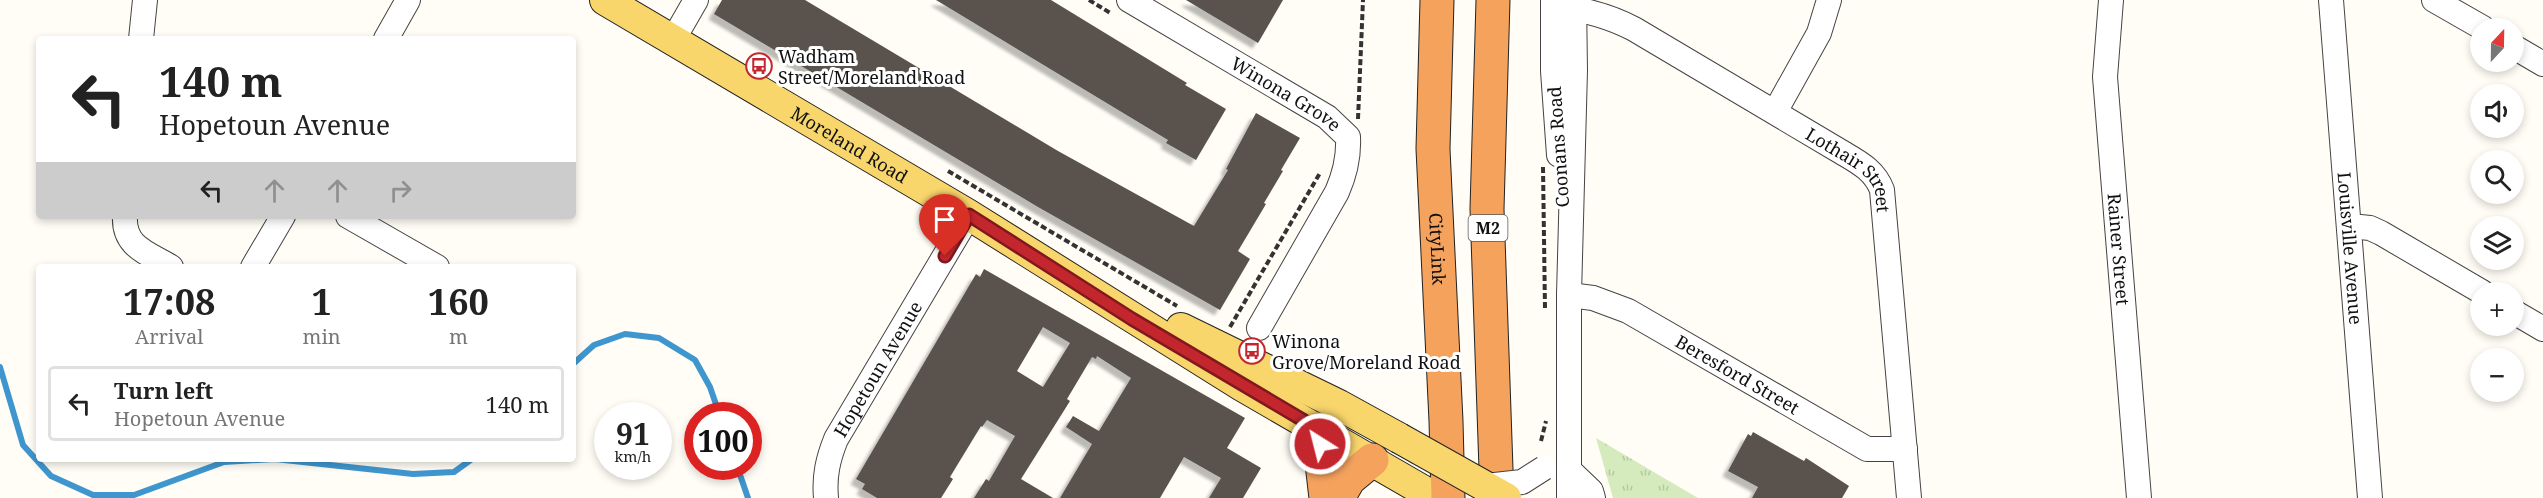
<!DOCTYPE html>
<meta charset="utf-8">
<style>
:root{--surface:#fff;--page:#f6f6f6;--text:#222;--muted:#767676;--line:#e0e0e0}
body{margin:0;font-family:"Noto Serif",serif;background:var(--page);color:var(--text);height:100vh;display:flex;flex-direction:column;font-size:22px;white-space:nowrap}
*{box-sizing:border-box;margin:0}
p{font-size:20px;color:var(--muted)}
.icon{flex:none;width:33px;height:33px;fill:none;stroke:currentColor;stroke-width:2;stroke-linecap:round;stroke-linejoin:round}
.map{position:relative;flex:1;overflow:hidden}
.sheet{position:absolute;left:36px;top:264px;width:540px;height:198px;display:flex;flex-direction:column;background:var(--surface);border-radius:6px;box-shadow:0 3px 9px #0003}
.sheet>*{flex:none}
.banner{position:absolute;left:36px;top:36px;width:540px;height:183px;border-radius:6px;box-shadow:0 3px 9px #0003;background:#fff;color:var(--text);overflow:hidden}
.needle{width:39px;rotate:22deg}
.buttons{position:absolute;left:2470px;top:18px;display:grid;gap:12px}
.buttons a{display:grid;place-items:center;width:54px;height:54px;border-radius:50%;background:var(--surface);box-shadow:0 3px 9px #0003;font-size:30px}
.speed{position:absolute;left:594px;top:402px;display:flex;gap:12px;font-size:30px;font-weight:700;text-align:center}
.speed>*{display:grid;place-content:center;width:78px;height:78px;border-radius:50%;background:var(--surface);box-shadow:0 3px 9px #0003;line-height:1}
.speed small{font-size:15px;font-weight:400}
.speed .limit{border:9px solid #d22;background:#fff;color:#111}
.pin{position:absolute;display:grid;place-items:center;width:51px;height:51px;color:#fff;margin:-62px -26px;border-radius:50% 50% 50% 0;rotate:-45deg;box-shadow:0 0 6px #0007}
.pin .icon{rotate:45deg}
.me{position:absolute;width:66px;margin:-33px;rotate:324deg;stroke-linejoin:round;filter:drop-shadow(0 0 4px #0008)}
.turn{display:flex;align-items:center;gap:21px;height:126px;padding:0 24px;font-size:27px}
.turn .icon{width:78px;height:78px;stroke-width:2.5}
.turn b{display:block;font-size:42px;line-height:51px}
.lanes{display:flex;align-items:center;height:57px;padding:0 24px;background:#0003;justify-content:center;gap:30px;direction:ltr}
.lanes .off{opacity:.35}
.eta{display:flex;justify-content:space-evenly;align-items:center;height:102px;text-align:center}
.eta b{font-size:36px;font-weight:700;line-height:42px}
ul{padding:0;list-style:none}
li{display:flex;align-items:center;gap:18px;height:75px;margin:0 12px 9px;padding:0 12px;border:3px solid var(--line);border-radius:6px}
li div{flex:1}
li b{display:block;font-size:22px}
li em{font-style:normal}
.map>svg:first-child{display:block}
.grass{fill:url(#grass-tufts)}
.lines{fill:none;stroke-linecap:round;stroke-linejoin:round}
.stream{stroke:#3f96cf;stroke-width:6}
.building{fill:#5a524d;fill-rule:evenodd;filter:url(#shadow)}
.minor-casing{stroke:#444;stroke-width:26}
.major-casing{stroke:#222;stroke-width:32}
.highway-casing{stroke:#222;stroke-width:35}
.path{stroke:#333;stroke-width:4;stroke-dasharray:6 3;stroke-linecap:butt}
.minor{stroke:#fff;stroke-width:24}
.major{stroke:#f9d66b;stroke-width:30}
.highway{stroke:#f5a25d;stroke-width:33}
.minor-bridge-casing{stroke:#444;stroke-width:26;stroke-linecap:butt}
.major-bridge-casing{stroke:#222;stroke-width:32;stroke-linecap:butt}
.minor-bridge{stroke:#fff;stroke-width:24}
.major-bridge{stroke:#f9d66b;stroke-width:30}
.route-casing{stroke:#7f191e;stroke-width:15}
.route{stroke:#c4262e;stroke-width:10}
.labels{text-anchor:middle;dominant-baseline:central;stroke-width:6;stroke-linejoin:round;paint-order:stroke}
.shield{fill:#fff;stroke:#585858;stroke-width:1.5}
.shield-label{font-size:16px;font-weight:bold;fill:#111}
.poi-label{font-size:18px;fill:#111;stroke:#fff;text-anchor:start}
.street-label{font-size:18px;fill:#111;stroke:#fff}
</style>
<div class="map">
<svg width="2543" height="498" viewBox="0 0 2543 498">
<defs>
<pattern id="grass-tufts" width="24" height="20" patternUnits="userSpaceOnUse" patternTransform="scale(1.5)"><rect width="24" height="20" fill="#d5ebbd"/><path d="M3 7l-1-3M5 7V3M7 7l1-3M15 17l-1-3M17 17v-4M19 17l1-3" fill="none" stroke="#b6c8a1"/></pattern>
<filter id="shadow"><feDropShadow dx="-5.5" dy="5.5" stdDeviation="1.5" flood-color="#0004"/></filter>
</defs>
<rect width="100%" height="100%" fill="#fffdf5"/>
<polygon class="grass" points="1596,438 1698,498 1613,498"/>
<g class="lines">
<g class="stream">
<polyline points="573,364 594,345 625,334 659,338 695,360 710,387 720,416"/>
<polyline points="0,367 23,445 51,476 93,495 134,495 224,462 275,459 413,474 454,472 472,459"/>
<polyline points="737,466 748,498"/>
</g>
</g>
<g class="building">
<polygon points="722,0 805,0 1058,151 1194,226 1228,170 1226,169 1256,113 1300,138 1281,170 1283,171 1264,203 1266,204 1238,251 1250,259 1220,310 1038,207 714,14"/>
<polygon points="936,0 1051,0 1187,83 1185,85 1226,109 1196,160 1166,143 1168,140"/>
<polygon points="1186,0 1283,0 1258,43"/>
<path d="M984 269 1245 418 1227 448 1261 468 1243 498H1209L1221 478 1184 457 1160 498H1060L1092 444 1066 427 1073 416 1099 431 1131 378 1097 356 1096 359 1092 357 1067 399 1070 401 1021 479 1053 498H974L986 479 989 481 1015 436 987 420 982 427 981 426 950 477 953 479 941 498H877L862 489 865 484 856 479 976 274 980 277ZM1043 327 1070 343 1043 387 1017 371Z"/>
<polygon points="1753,432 1804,461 1806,458 1849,486 1842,498 1752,498 1758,487 1728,471 1748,434 1751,436"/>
</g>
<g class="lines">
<g class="minor-casing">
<g id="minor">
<path id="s1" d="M1129 0 1327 117 1348 137C1349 156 1345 174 1337 192L1259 328"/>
<polyline points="1553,0 1553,71 1559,155"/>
<path id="s2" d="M2111 0 2105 77 2139 498"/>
<path id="s3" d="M2331 0 2370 498"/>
<polyline points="2434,0 2483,28"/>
<path id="s4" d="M1553 5C1582 9 1608 15 1634 29L1843 153C1860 163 1875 171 1882 190L1909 498"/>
<polyline points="141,39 145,0"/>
<polyline points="386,39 408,0"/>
<polyline points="673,40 696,0"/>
<polyline points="2514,47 2543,64"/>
<polyline points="1775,112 1819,33 1829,0"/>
<path d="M125 216C123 247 148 253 171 267"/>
<polyline points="348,216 437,267"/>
<polyline points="2350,226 2370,228 2381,233 2482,292"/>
<polyline points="253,267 283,216"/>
<path id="s5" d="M1569 295 1593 298 1628 311 1867 449H1905"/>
<polyline points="2514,312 2543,329"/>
<polyline points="1569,470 1591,491 1593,498"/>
<path id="s6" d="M826 498C824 476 828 459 836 439L969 215"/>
<polyline points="1569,498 1569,295 1575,70 1574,0"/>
</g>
</g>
<g class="major-casing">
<g id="major">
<path id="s7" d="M605 0 969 215 1242 386 1436 498"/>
<polyline points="1181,328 1339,405 1399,438"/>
</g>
</g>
<g class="highway-casing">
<g id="highway">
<path id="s8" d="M1437 0 1433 149 1446 421 1448 498"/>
<polyline points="1493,0 1487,209 1497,498"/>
<polyline points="1318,429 1326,498"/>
<polyline points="1338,498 1349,479 1372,460"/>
</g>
</g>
<g class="path">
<polyline points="1089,0 1112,14"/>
<polyline points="1358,119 1363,0"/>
<polyline points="1543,167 1545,309"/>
<polyline points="948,171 1177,306"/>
<polyline points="1230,327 1320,173"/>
<polyline points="1541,441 1546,421"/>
</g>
<use href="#minor" class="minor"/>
<use href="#major" class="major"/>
<use href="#highway" class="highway"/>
<g class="minor-bridge-casing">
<polyline id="minor-bridge" points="1486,486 1522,482 1544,468"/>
</g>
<g class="major-bridge-casing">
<polyline id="major-bridge" points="1399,438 1506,498"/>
</g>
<use href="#minor-bridge" class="minor-bridge"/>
<use href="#major-bridge" class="major-bridge"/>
</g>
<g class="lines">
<g class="route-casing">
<polyline id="route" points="945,256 969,215 1132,319 1318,429 1320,444"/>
</g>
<use href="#route" class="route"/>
</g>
<defs>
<g id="bus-ring" transform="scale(1.35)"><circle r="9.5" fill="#fff" stroke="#c4262e" stroke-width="1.5"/><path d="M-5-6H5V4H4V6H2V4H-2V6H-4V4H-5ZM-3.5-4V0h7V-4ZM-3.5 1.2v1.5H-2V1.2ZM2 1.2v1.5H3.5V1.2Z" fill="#c4262e"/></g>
</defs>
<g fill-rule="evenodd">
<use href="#bus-ring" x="759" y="66"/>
<use href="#bus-ring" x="1252" y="351"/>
</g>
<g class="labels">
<rect class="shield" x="1468.5" y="215" width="39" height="26" rx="4.5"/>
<g class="shield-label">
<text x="1488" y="228">M2</text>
</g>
<g class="poi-label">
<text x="778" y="56">Wadham<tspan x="778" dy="21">Street/Moreland Road</tspan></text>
<text x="1272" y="341">Winona<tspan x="1272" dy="21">Grove/Moreland Road</tspan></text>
</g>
<g class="street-label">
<text stroke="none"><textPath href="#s1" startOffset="183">Winona Grove</textPath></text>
<text stroke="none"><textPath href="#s7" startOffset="284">Moreland Road</textPath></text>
<text transform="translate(1558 147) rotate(-94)">Coonans Road</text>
<text stroke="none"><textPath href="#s4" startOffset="346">Lothair Street</textPath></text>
<text stroke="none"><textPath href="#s8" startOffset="249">CityLink</textPath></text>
<text stroke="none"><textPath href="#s2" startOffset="250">Rainer Street</textPath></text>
<text stroke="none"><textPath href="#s3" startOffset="249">Louisville Avenue</textPath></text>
<text stroke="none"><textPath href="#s6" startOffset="142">Hopetoun Avenue</textPath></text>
<text stroke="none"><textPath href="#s5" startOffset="188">Beresford Street</textPath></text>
</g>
</g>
</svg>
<div class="buttons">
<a><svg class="needle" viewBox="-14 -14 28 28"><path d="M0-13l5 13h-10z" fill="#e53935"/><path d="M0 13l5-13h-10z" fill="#767676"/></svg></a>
<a><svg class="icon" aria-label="sound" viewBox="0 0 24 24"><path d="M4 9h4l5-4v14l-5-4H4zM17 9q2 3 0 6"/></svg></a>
<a><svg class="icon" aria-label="search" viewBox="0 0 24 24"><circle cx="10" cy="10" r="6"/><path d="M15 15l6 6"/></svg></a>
<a><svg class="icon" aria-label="layers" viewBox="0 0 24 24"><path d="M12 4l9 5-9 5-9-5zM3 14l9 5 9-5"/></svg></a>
<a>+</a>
<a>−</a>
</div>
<div class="speed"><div>91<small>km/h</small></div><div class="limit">100</div></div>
<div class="pin" style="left:945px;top:256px;background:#d93025"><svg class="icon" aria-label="arrive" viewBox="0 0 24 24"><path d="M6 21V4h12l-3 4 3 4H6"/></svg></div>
<svg class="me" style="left:1320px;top:444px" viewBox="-20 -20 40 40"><circle r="17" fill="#c4262e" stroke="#fff" stroke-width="3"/><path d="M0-11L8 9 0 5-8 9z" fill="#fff"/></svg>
<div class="banner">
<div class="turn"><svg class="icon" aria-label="left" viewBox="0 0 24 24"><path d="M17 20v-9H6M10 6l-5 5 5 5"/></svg><div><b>140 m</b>Hopetoun Avenue</div></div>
<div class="lanes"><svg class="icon" aria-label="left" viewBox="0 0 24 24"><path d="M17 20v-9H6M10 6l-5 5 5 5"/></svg><svg class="icon off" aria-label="ahead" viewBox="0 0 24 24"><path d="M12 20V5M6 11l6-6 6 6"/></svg><svg class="icon off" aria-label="ahead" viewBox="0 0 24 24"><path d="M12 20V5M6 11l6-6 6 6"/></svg><svg class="icon off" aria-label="right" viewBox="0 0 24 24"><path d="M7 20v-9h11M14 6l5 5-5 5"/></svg></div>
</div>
<section class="sheet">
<div class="eta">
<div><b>17:08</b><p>Arrival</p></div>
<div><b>1</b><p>min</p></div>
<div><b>160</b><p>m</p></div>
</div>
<ul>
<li><svg class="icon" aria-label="left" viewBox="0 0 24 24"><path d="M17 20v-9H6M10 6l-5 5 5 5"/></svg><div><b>Turn left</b><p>Hopetoun Avenue</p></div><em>140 m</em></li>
</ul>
</section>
</div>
